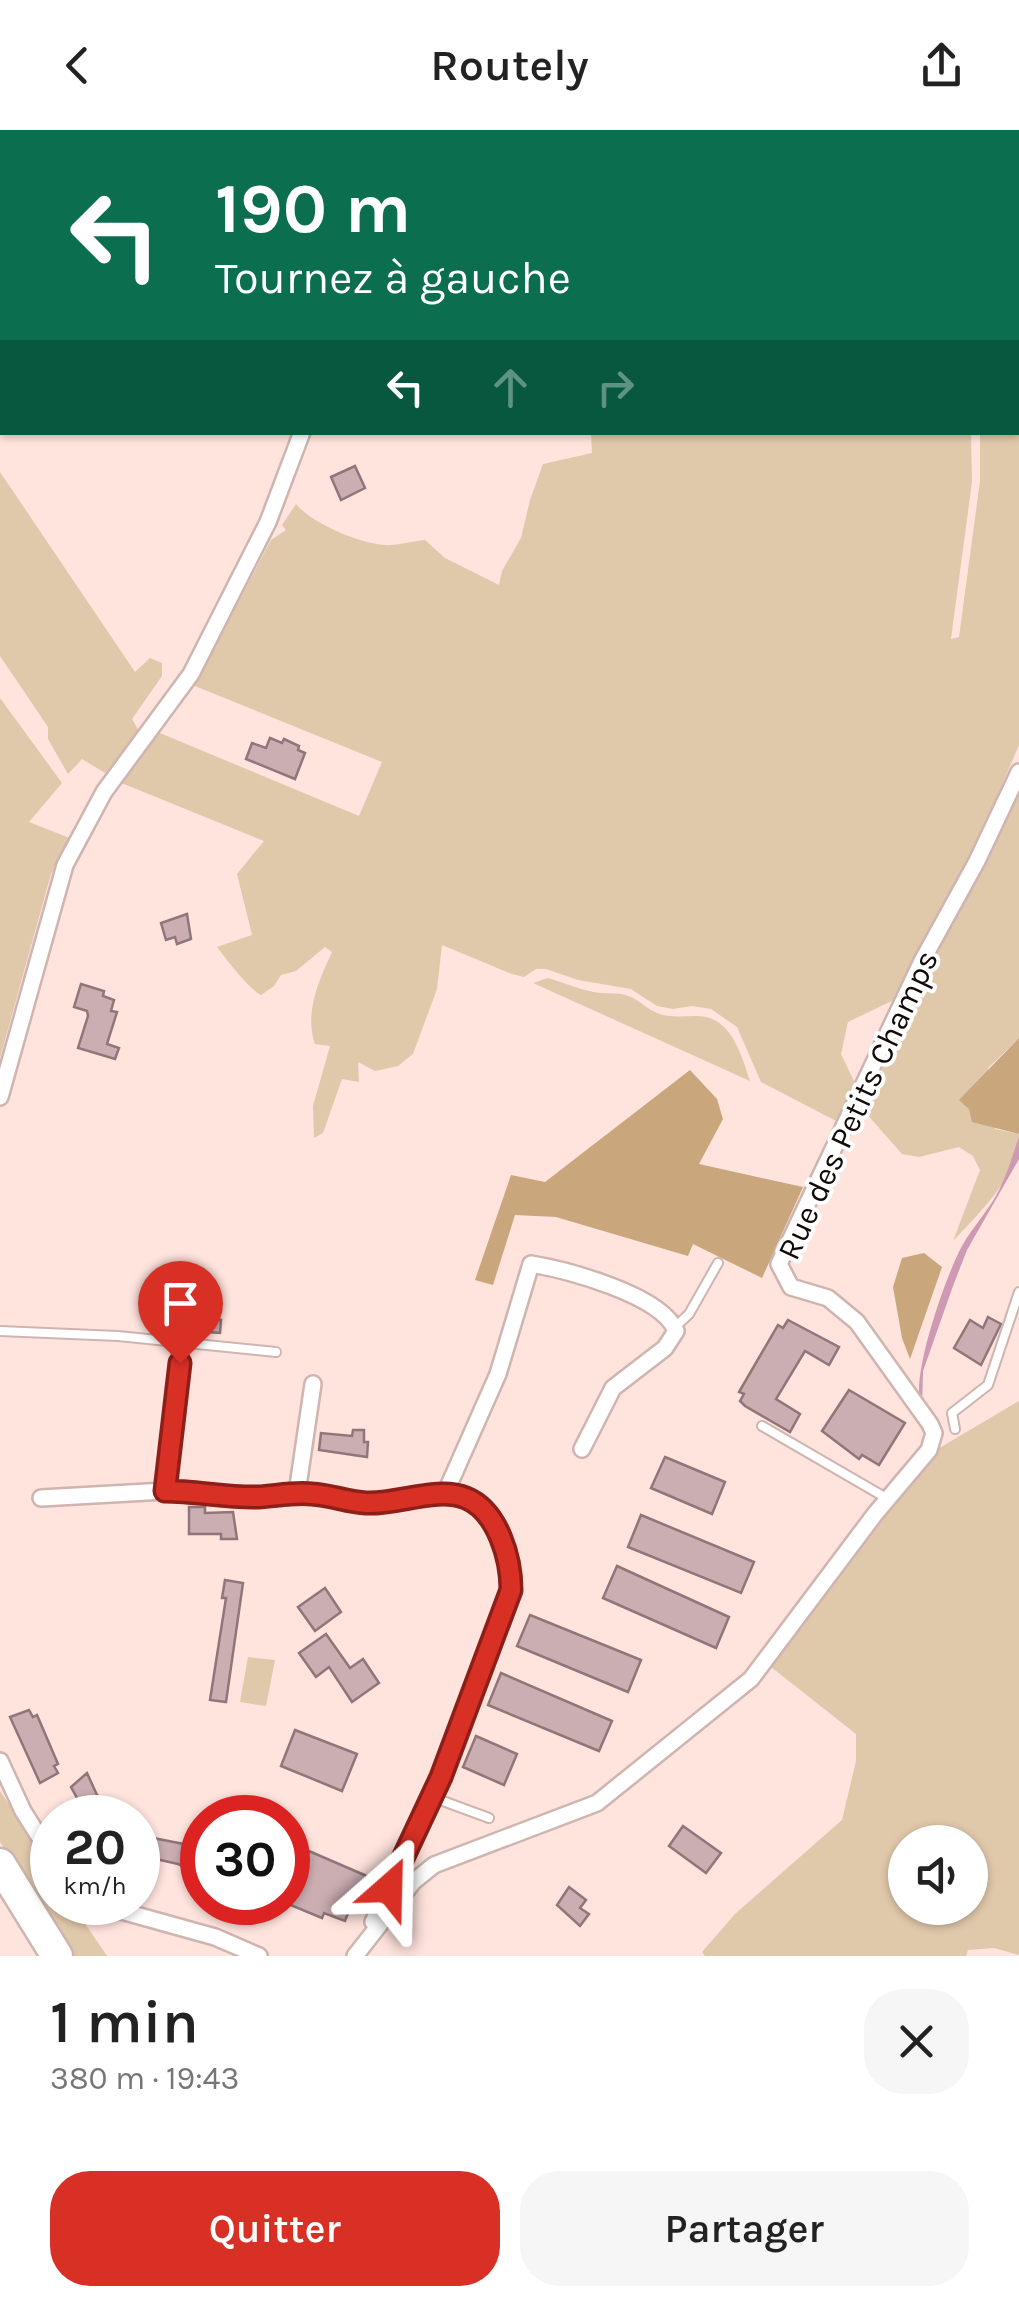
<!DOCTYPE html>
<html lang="fr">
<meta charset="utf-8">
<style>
:root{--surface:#fff;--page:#f6f6f6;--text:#222;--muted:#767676;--accent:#d93025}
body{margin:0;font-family:Karla,sans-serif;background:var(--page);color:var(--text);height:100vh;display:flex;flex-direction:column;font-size:38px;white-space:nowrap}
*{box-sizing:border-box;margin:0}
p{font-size:32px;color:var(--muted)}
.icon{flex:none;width:55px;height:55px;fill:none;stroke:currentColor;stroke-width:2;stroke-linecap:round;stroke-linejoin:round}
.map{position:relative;height:1826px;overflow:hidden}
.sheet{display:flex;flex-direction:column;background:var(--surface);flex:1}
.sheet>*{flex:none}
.guide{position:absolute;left:0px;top:0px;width:1020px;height:305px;box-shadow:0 2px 8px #0004;background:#0b6e4f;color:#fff;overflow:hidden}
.buttons{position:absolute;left:888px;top:1695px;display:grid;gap:20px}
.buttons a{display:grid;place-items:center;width:100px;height:100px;border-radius:50%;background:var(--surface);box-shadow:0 2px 8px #0004;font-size:50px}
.speed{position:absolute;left:30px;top:1665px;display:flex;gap:20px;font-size:50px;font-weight:700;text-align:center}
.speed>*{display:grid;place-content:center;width:130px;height:130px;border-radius:50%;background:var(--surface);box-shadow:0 2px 8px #0004;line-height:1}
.speed small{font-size:25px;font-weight:400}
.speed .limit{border:15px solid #d22;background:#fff;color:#111}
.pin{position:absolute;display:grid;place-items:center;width:85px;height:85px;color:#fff;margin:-102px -42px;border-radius:50% 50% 50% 0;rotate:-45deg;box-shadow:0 0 10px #0007}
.pin .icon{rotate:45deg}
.me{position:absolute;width:110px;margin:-55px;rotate:25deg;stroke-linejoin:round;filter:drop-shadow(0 0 8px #0008)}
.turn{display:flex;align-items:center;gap:35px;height:210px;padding:0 50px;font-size:45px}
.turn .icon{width:130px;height:130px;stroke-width:2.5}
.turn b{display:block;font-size:70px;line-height:85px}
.lanes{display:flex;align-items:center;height:95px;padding:0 50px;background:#0003;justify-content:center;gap:50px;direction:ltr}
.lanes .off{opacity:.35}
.round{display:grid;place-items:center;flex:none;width:105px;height:105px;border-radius:40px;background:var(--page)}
.overview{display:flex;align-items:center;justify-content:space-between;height:170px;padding:0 50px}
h1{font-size:60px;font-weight:600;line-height:75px}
.cta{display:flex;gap:20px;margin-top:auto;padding:20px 50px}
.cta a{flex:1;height:115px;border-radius:40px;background:var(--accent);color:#fff;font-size:40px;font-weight:600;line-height:115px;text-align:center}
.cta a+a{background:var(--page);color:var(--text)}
header{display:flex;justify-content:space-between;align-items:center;height:130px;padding:0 50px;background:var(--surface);font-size:45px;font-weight:600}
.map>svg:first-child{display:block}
.green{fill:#e0c8ab;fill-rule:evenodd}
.forest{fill:#c9a67b}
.water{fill:#ce99b3}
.building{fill:#caaeb2;stroke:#8f7679;stroke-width:2.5}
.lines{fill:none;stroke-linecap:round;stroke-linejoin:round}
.lane-casing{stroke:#cfb4af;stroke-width:12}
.street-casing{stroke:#cfb4af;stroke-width:20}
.highway-casing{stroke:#cfb4af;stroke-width:35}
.lane{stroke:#fff;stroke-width:8}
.street{stroke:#fff;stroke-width:15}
.highway{stroke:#fff;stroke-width:30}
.route-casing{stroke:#8d1f18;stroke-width:25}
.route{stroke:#d93025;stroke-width:18}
.labels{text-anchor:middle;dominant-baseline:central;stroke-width:8;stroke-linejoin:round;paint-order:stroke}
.street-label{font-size:32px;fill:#120908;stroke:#fff}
</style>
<header><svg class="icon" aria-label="back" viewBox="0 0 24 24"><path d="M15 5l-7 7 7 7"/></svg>Routely<svg class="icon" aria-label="share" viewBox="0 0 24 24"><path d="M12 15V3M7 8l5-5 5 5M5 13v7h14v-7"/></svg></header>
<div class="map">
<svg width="1019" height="1826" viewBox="0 0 1019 1826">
<rect width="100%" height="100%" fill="#ffe3dd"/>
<g class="green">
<path d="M907 0H1019V615L978 711 928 800 908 842 900 867 848 892 841 924 854 951 840 993 761 952 737 897 711 879 692 876 673 879 657 876 631 859 578 850 546 839H536L524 847 512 844 442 815 437 859 413 924 398 936 375 941 358 932 359 952 342 949 323 1003 314 1008 313 976 330 916 315 914C304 883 319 850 332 822L325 817 296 841 281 845 274 856 261 865C248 858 227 830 217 817L252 805 237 744 264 711 119 652 155 601 359 686 382 632 190 554 220 507 271 410 286 400 282 395 296 374C311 393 359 413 384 415 397 416 412 411 425 410L445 428 499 455 502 441 521 408 530 370 543 334 592 323 591 303H971L972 352 951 509 959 507 980 351V303L1018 302V2Z"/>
<polygon points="0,342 135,542 150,528 162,533 162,546 132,589 140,603 105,643 82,629 68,644 48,609 48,597 0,526"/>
<polygon points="0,568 62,653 29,692 72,709 51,744 0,928"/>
<path d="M1019 649V908L988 938 995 999 1019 1004C1019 1046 980 1082 953 1111L980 1040 973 1026 959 1017 919 1027 902 1024 865 982 922 841Z"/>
<path d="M548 848C565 853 583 861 600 863 611 864 620 862 631 867 640 871 647 879 657 883 669 888 683 886 695 886 731 885 741 924 750 951L533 853Z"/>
<path d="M1019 1271V1825L994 1818 968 1820 966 1826H705L702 1822 735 1784 842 1690 856 1631V1604L771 1537 936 1320ZM905 1712H970V1778H905Z"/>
<polygon points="248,1527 275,1530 266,1576 240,1572"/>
<polygon points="0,1661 52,1738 52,1772 71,1773 107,1826 74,1826 0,1712"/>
</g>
<g class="forest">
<polygon points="1019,908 1019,1004 972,992 969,979 959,970"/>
<polygon points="690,940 717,969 723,989 699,1034 803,1057 762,1148 693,1114 688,1126 556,1087 515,1085 493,1155 475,1150 511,1045 545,1052"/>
<polygon points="924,1123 942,1137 910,1229 902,1208 893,1157 902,1128"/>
</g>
<path class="water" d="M1019 1007V1029L967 1120 953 1156 923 1241 922 1278C908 1251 947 1143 962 1116 974 1095 990 1079 1000 1058 1008 1042 1013 1024 1019 1007Z"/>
<g class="building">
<polygon points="355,336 365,358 341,370 331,347"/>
<polygon points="270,608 282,613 284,609 299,616 298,620 305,623 295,649 246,629 252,613 266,618"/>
<polygon points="187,784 191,809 177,814 175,807 166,810 161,793"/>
<polygon points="81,854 104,861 103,866 114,870 111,881 117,882 107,914 119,918 115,929 78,918 88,886 87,881 74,877"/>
<polygon points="154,1184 221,1190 220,1203 153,1198"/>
<polygon points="988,1187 1001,1194 981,1235 954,1218 970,1190 983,1198"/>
<polygon points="788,1190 839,1217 829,1235 805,1221 776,1269 800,1284 790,1302 745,1276 740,1271 744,1264 739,1262 778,1195 783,1198"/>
<polygon points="849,1260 905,1293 879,1335 862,1325 859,1329 822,1301"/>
<polygon points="353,1300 364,1300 364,1312 368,1312 367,1327 319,1320 321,1303 352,1306"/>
<polygon points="665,1327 725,1352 712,1384 651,1358"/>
<polygon points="189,1377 205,1377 205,1383 233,1382 237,1409 221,1409 221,1404 189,1404"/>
<polygon points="641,1385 754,1432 741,1463 628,1417"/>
<polygon points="617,1436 729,1487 716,1518 603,1468"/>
<polygon points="225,1450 243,1453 226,1572 210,1570 226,1468 222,1468"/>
<polygon points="325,1458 341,1482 315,1501 298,1477"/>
<polygon points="530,1485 641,1530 628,1562 517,1516"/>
<polygon points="326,1504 350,1538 363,1529 379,1553 352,1572 329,1537 316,1547 299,1523"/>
<polygon points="501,1543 612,1591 599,1621 488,1575"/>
<polygon points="29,1580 33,1587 37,1585 58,1634 54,1636 58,1643 40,1653 10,1587"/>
<polygon points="295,1600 357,1624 342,1661 281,1636"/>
<polygon points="476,1606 517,1624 504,1655 463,1637"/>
<polygon points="87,1643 97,1665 120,1688 92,1688 83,1679 71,1657"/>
<polygon points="683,1696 721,1723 706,1743 669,1716"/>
<polygon points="138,1705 184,1714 186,1711 202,1718 202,1744 178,1734 138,1725"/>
<polygon points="288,1712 376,1750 368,1768 356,1763 345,1791 324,1783 322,1788 288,1774"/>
<polygon points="569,1757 586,1770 580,1778 589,1784 580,1796 557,1775"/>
</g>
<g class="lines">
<g class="lane-casing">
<g id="lane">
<polyline points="12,0 12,2"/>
<polyline points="0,30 2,25"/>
<polyline points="675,1197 689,1184 718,1133"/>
<polyline points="0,1201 118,1206 276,1222"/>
<polyline points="762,1296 888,1369"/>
<polyline points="955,1299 952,1283 988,1255 1019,1162"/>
<polyline points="432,1667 489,1688"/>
</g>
</g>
<g class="street-casing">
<g id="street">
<polyline points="345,0 345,2"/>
<polyline points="0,967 65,735 104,662 191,544 268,392 302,302"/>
<polyline points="165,1361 180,1233"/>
<polyline points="297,1363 313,1254"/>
<path d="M445 1364 498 1244 531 1134C567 1140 662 1165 676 1201L665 1218 613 1258 582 1319"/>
<polyline points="41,1368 165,1361 255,1367 319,1364 365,1373 445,1364 463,1366 478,1375 489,1387 504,1416 511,1439 511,1460 441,1647 373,1792"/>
<polyline points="0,1631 23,1681 52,1727"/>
<polyline points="89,1772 215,1807 259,1826"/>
<polyline points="355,1826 413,1752 434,1735 597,1673 751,1549 875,1384 929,1320 934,1303 930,1294 857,1192 828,1168 791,1157 779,1134 922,831 977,731 1019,642"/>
</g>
</g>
<g class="highway-casing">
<polyline id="highway" points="0,1734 57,1826"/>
</g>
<use href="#lane" class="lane"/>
<use href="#street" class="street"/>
<use href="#highway" class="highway"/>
</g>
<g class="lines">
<g class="route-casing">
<path id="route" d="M180 1233 165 1361C196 1361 228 1368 258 1367 276 1366 294 1362 312 1364 330 1365 348 1372 366 1373 397 1375 437 1356 466 1368 498 1381 511 1429 511 1460L441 1647 389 1758"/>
</g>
<use href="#route" class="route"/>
</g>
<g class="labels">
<g class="street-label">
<text transform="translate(858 975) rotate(-65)">Rue des Petits Champs</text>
</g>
</g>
</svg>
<div class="buttons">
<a><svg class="icon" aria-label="sound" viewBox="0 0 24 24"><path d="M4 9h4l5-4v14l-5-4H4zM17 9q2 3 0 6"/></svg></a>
</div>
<div class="speed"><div>20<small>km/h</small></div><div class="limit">30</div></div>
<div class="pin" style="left:180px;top:1233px;background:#d93025"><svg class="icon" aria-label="arrive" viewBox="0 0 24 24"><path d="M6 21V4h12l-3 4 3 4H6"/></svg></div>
<svg class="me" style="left:389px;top:1758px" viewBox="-20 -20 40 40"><path d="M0-17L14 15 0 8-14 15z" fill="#d93025" stroke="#fff" stroke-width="4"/></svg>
<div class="guide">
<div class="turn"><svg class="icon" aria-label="left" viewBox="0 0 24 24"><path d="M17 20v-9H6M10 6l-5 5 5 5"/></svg><div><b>190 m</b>Tournez à gauche</div></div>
<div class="lanes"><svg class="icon" aria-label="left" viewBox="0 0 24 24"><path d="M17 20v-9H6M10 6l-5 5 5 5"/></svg><svg class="icon off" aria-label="ahead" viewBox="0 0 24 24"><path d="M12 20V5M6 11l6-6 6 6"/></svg><svg class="icon off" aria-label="right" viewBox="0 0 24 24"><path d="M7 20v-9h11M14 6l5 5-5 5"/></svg></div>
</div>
</div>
<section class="sheet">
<div class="overview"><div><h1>1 min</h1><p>380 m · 19:43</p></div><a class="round"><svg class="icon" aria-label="close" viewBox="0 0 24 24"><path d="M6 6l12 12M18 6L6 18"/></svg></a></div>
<div class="cta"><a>Quitter</a><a>Partager</a></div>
</section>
